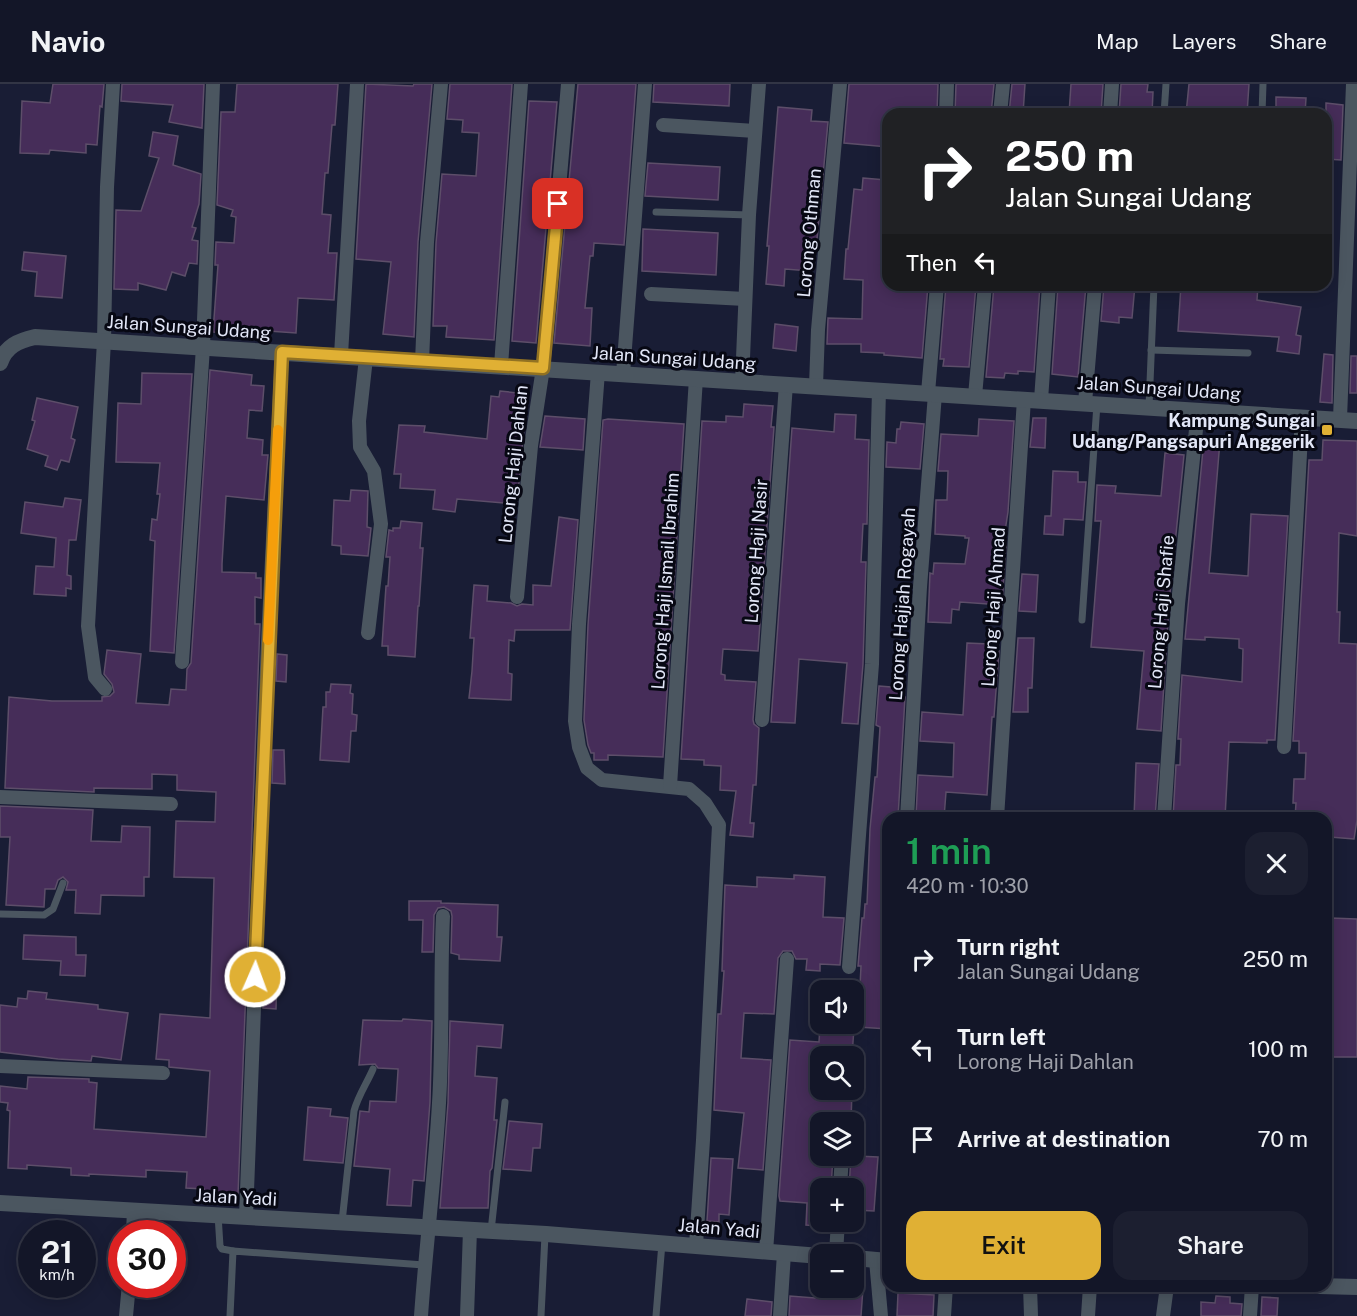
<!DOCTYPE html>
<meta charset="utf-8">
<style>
:root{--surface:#131628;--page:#1c1f30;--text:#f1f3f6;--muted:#9d9fa8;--line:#323545;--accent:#e0b034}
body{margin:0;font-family:"Public Sans",sans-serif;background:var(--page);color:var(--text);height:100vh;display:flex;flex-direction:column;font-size:22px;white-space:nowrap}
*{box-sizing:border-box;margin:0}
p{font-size:20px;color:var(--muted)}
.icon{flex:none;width:33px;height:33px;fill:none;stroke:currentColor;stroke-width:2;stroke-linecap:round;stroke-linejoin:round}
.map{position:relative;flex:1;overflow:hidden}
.sheet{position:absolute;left:882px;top:728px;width:450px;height:480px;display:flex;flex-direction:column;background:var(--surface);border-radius:18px;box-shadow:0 3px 15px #0003,0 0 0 2px var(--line)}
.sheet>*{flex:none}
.hud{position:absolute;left:882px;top:24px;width:450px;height:183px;border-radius:18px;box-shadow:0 3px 15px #0003,0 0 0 2px var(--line);background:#202124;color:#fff;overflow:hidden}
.tools{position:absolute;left:810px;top:896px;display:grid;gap:12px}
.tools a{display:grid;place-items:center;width:54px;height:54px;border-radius:12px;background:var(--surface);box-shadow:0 3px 15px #0003,0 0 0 2px var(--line);font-size:30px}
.speed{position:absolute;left:18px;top:1136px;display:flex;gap:12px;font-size:30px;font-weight:700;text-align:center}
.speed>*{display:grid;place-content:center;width:78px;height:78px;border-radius:50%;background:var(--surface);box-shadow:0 3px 15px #0003,0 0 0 2px var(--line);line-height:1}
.speed small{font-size:15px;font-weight:400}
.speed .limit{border:9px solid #d22;background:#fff;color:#111}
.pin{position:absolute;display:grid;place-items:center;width:51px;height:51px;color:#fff;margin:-26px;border-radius:12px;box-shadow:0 3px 9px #0006}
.me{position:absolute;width:66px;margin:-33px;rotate:2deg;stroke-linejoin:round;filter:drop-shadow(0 0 4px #0008)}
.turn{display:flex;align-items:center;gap:21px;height:126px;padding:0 24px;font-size:27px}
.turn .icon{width:78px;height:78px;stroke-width:2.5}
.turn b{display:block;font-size:42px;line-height:51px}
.then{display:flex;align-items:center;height:57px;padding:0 24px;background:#0003;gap:12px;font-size:22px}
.round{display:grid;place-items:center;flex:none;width:63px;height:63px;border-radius:18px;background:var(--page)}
.summary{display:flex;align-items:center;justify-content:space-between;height:102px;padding:0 24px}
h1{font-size:36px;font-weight:600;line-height:45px;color:#1e9e55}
.action{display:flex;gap:12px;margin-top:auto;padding:12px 24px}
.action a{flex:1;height:69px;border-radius:18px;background:var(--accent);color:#111;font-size:24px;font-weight:600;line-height:69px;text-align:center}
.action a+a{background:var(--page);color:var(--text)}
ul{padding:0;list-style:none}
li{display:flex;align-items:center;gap:18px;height:90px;padding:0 24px}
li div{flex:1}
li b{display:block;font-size:22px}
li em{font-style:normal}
header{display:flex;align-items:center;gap:36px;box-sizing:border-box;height:84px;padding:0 30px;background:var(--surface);border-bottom:2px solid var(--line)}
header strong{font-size:28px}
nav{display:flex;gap:33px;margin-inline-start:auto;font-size:21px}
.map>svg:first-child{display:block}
.building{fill:#462d59;stroke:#5d4e69;stroke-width:1.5}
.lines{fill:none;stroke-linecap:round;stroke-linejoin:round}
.service{stroke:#4b5660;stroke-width:7}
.minor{stroke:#4b5660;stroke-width:14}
.tertiary{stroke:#4b5660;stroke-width:16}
.route-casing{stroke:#927222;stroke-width:15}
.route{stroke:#e0b034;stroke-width:10}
.slow{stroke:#f59e0b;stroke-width:10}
.poi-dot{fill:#e0b034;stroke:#070813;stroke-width:2}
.labels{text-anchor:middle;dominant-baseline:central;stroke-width:6;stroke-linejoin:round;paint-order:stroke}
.street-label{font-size:18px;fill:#e2e6f7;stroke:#070813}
.poi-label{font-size:18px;font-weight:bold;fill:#e2e6f7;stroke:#070813;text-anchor:end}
</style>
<header>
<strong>Navio</strong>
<nav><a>Map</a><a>Layers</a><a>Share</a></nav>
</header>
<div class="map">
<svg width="1357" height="1232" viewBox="0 0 1357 1232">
<rect width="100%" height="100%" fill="#191d35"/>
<g class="building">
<polygon points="53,0 104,0 102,23 100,22 97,61 86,60 86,69 50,66 49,70 20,69 22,17 50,19"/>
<polygon points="122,0 204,0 202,44 169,38 173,21 121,17"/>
<polygon points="237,0 338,0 335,41 332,41 328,89 325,89 322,130 331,131 328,169 337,169 334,216 298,214 296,249 253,246 253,250 213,248 218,181 215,181 216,158 234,159 236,133 231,132 233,126 217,121 221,28 235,28"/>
<polygon points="366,0 413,2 414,0 432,0 418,158 414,253 383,250 391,178 356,175"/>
<polygon points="450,0 512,0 494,256 446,253 447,242 433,242 436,159 442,90 476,92 479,49 462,48 463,36 447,35"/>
<polygon points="578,0 636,0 624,161 594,159 593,172 590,172 585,224 592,224 590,262 554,259"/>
<polygon points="654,0 730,0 729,22 653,18"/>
<polygon points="849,0 938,0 937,29 900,26 899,30 888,30 888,63 844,59"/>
<polygon points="956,0 994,0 991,30 955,30"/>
<polygon points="1012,0 1025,0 1023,30 1009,30"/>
<polygon points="1071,0 1103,0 1101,30 1069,30"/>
<polygon points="1121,0 1148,0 1147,8 1153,8 1152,30 1119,30"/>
<polygon points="1189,0 1249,0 1247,30 1186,30"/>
<polygon points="1276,13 1306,14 1305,30 1276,30"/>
<polygon points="529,17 557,18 536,259 512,257"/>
<polygon points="1326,19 1343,21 1341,76 1326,75"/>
<polygon points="778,23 812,26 811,37 828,38 816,166 812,166 810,187 785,185 784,202 766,200 769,162 767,162"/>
<polygon points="153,48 178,52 173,81 201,90 199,120 192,143 196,144 192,156 198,157 197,180 189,179 185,192 172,188 166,206 138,199 138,206 114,205 116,126 141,127 159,74 149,72"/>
<polygon points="648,79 720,83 718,116 645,112"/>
<polygon points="863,94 886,96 883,133 888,134 888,201 928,201 922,274 884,271 884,269 861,268 861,260 827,260 828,234 862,235 863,196 844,195 846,165 848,165 854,105 862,106"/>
<polygon points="643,145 718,149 716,191 642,187"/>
<polygon points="24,168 66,172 62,214 35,212 37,188 22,186"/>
<polygon points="946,201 976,201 969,283 943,282 944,275 940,275"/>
<polygon points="994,201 1040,201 1034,288 1018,287 1018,290 1005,289 1004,294 986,293"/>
<polygon points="1058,201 1086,201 1078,293 1052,290"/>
<polygon points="1104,201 1135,201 1132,234 1119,233 1119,239 1101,237"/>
<polygon points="1181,201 1258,201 1257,216 1301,223 1296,251 1301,252 1299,270 1277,267 1279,253 1178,247"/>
<polygon points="775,240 798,243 796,267 773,264"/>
<polygon points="1324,270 1333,271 1332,319 1320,318"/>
<polygon points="1351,272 1357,272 1357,309 1350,309"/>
<polygon points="210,286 252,291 251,301 264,302 262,327 249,326 247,354 263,356 262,371 268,371 264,416 226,412 222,480 222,488 256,489 256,494 261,494 261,514 255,513 255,540 260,540 238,1111 204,1109 204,1105 186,1104 187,1088 146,1086 146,1093 89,1090 89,1092 71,1091 71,1084 27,1081 27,1085 8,1084 10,1027 7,1026 8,1019 0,1018 0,1002 27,1005 28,993 89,995 89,998 97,999 94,1045 206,1053 210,987 169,983 169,976 156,975 160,930 210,934 214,794 174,793 176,737 215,738 216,708 177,706 177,691 152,690 152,705 94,704 94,708 5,704 9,613 52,617 102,617 102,613 110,612 114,608 112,600 104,590 107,566 141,570 136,619 169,621 171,605 186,606 187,585 191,579"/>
<polygon points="142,289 192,290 174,569 150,567 155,457 150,456 152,435 157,436 160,410 157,410 160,379 116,378 118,319 141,320"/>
<polygon points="500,307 527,310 517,420 457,415 455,428 433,425 435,406 400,404 401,390 394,390 399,341 425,342 424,348 487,355 491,312 499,313"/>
<polygon points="37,314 78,323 71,354 75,356 69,378 61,376 57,386 45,382 48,372 27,365 35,337 32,336"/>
<polygon points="744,320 773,322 771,343 774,343 758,567 723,565 721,590 725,591 725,596 756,598 753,636 754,640 759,644 756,701 753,701 750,739 754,739 753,753 730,751 736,707 720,706 721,682 704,681 704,676 681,675 702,337 726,338 726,332 743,333"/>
<polygon points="835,330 856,331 855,355 869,356 867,440 863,440 861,478 866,478 863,580 858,640 842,639 847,579 799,575 795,639 771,638 792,344 834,348"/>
<polygon points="545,332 585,335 583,366 540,363"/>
<polygon points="1033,334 1046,334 1045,364 1030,363"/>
<polygon points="608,335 684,340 663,673 608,671 608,676 594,676 594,669 591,669 588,661 584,636 588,541 603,336"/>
<polygon points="979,335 1014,337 1008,428 1003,460 1006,460 1002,521 960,518 959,526 952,525 951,539 928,538 930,489 933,490 934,479 965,480 969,454 965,454 965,452 935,450 936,416 947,416 948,387 938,387 941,350 978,352"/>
<polygon points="901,338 924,340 920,385 886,383 887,358 896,359 897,345 900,345"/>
<polygon points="1204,355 1220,357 1209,489 1248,492 1251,430 1288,432 1275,656 1267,656 1267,659 1229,658 1225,734 1173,734 1176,681 1180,681 1181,655 1178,655 1182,591 1242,598 1243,565 1239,564 1239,555 1205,553 1205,556 1185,555"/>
<polygon points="1323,356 1357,357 1357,452 1339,449 1337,528 1340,528 1339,559 1357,560 1357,736 1354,755 1330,753 1331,739 1326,739 1326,734 1295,734 1296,719 1293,719 1294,695 1305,695 1306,669 1299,669 1299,657 1293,657 1309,376 1322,376"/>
<polygon points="1165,369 1184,371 1169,519 1161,647 1137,645 1144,567 1091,563 1101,437 1095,437 1097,401 1116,402 1115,409 1161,412"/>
<polygon points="1053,387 1078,388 1078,398 1086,398 1083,436 1064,435 1063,451 1044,450 1045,432 1051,432"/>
<polygon points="351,406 368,407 367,443 371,444 368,472 341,470 341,462 332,461 334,416 350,417"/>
<polygon points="65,414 81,416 76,456 69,456 67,491 71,492 71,505 66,504 66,512 34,510 36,482 54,483 56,454 21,449 25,418 63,423"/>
<polygon points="559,433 578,436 570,546 515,546 514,557 509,556 508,589 512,590 511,616 469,614 472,587 474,554 470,554 474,501 488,502 487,517 511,519 517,522 522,520 533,521 533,501 551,502"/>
<polygon points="401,437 422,439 420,464 423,464 419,522 418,522 415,573 388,571 388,562 382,562 386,502 388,502 390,473 386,473 389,446 393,447 393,444 400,444"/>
<polygon points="1022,490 1038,491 1036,528 1019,527"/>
<polygon points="1018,554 1034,554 1032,604 1028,604 1028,628 1013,628"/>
<polygon points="967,559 989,560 988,566 999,567 994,633 992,633 987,711 946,708 944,734 916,732 918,691 953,693 954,659 920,657 922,628 963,631"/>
<polygon points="277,570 287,571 286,598 276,597"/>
<polygon points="331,600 351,601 350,609 353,610 352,630 357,631 356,647 351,647 349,678 320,676 323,623 326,623 326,608 330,608"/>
<polygon points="879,602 903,604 903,612 905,613 898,734 888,734 888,945 858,943 861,882 858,882 862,834 864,834 865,820 867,820 870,745 875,693 877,693 880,643 876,641"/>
<polygon points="273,666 284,666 285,700 272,699"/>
<polygon points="1136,679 1159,680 1155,734 1134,734"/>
<polygon points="0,722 93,726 91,757 121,758 122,742 150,743 149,793 144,793 144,812 101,811 100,830 75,829 76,806 66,806 68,798 63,793 58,796 55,805 45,805 44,823 6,821 10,753 0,753"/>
<polygon points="794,791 825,793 823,833 844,834 840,881 820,880 820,887 806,886 807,875 796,875 792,867 783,867 778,874 774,930 744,929 741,974 771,976 763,1086 738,1084 744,1029 714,1026 718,930 721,930 724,887 722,887 725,801 757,803 757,793 794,795"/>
<polygon points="409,817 441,817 441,819 498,821 497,853 502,853 500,877 459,875 459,871 451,869 452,832 451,827 444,823 438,824 434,831 433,868 422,868 423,836 409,836"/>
<polygon points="1331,834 1357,835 1357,973 1330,973 1330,936 1326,936 1326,871 1328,871"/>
<polygon points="24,851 76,853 76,871 86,871 85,892 60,891 61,877 23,875"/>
<polygon points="264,891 277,892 276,925 263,924"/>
<polygon points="28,907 47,909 46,915 98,921 98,925 128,929 121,976 92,972 91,977 58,975 0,968 0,921 17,923 18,914 27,915"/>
<polygon points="403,935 432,937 430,1018 424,1097 413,1096 411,1122 387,1121 390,1085 354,1082 360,1027 369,1028 370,1017 396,1018 398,987 398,985 378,984 375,980 359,981 363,936 402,937"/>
<polygon points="450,937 503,941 501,964 477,962 475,992 497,994 494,1036 497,1036 492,1084 490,1087 488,1124 440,1124 448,1019"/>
<polygon points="820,941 854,944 852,972 820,972 820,1006 852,1006 851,1038 820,1038 820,1072 833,1072 831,1104 820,1104 820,1142 806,1141 807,1119 780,1117 779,1112 790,956 819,958"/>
<polygon points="308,1023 331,1025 330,1032 348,1034 343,1079 304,1076"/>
<polygon points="509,1037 542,1040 540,1064 533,1064 531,1087 503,1085"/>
<polygon points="856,1072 878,1073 874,1127 854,1126 854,1104 849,1104 851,1073 856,1073"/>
<polygon points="711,1074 733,1075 729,1131 719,1130 719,1138 707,1137"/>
<polygon points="847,1203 863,1204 861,1232 789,1232 790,1212 815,1214 816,1207 846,1210"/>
<polygon points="898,1209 934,1211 933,1232 897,1232"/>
<polygon points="1216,1212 1230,1213 1230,1219 1242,1220 1241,1232 1201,1232 1201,1218 1215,1219"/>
<polygon points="1262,1213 1278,1214 1277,1232 1261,1232"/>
<polygon points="747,1215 772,1218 771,1232 745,1232"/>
</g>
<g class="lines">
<g class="service">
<polyline points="1164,30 1166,0"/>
<polyline points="1262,30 1263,0"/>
<polyline points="656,128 749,131"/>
<polyline points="1151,266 1248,269"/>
<polyline points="1149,323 1154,201"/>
<polyline points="1082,536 1097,320"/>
<polyline points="0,830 44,831 53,825 63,799"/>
<polyline points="218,1131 220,1162 222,1165 233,1167"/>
<path d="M342 1138 354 1027C358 1012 367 999 373 985"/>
<polyline points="491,1147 505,1018"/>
<polyline points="230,1232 233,1167 424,1181"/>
<polyline points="541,1232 545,1151"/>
<polyline points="656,1232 662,1159"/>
</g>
<g class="minor">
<polyline points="946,30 947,0"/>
<polyline points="1000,30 1003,0"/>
<polyline points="1110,30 1112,0"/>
<polyline points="663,41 755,47"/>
<polyline points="651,210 745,215"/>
<polyline points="341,271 357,0"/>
<polyline points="366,274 359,337 360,363 374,387 381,440 368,549"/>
<polyline points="422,278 427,158 441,0"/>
<polyline points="501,282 521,0"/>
<polyline points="598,288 579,540 575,637 579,663 587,684 602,696 689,705 705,719 719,741 703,1056 696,1161"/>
<polyline points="623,290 645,0"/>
<polyline points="742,298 749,131 759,0"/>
<polyline points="816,302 818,246 840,0"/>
<polyline points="928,309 937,201"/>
<polyline points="975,312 985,201"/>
<polyline points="1041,316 1049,201"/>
<polyline points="1085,319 1095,201"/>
<polyline points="1340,335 1353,0"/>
<polyline points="517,513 531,362 543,284 549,220 568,0"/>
<polyline points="182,578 203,263 213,0"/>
<polyline points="105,605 95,593 88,542 104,257 107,103 113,0"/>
<polyline points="762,636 786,300"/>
<polyline points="1284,663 1302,333"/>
<polyline points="670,702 696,294"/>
<polyline points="0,713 171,720"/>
<polyline points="907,734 920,503 935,310"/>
<polyline points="997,734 1024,315"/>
<polyline points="1164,734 1178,520 1198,326"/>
<polyline points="849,883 872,580 879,306"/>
<polyline points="0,982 163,989"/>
<polyline points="840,1104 842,1071"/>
<polyline points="246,1133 268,558 282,268"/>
<polyline points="133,1149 134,1126"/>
<polyline points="766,1168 787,875"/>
<polyline points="836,1170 838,1137"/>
<polyline points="876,1176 881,1232"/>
<polyline points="1030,1202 1031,1232"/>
<polyline points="126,1232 129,1200"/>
<path d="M421 1232C426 1161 435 1090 439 1019 443 957 440 894 443 832"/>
<polyline points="467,1232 470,1146"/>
<polyline points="780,1232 784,1169"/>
<polyline points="944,1232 946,1202"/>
<polyline points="1088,1232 1090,1202"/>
<polyline points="1163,1232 1167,1202"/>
<polyline points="1250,1232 1252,1202"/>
</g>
<g class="tertiary">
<path d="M0 279C6 262 18 257 35 253L1357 337"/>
<polyline points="0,1119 546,1150 820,1172"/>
<polyline points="854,1174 888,1177"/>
<polyline points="1319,1202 1357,1203"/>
</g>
</g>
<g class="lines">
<g class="route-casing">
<polyline id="route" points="255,893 282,268 543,284 558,120"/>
</g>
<use href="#route" class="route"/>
<polyline class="slow" points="268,556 278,346"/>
</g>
<rect class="poi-dot" x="1321" y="340" width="12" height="12" rx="3"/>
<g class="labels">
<g class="street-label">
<text transform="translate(809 149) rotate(-85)">Lorong Othman</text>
<text transform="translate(189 243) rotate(4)">Jalan Sungai Udang</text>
<text transform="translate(674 274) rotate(4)">Jalan Sungai Udang</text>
<text transform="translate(1159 304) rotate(4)">Jalan Sungai Udang</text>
<text transform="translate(513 380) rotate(-84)">Lorong Haji Dahlan</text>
<text transform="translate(756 467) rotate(-86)">Lorong Haji Nasir</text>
<text transform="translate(665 497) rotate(-86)">Lorong Haji Ismail Ibrahim</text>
<text transform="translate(902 520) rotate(-86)">Lorong Hajjah Rogayah</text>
<text transform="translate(993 523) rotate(-86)">Lorong Haji Ahmad</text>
<text transform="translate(1161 528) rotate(-85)">Lorong Haji Shafie</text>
<text transform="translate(236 1113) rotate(3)">Jalan Yadi</text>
<text transform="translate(719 1144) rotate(5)">Jalan Yadi</text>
</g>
<g class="poi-label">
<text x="1315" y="336">Kampung Sungai<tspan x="1315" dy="21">Udang/Pangsapuri Anggerik</tspan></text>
</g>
</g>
</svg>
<div class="tools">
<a><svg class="icon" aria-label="sound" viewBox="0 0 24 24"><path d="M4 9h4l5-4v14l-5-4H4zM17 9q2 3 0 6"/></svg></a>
<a><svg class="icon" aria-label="search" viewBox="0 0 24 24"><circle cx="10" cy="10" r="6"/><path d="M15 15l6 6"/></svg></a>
<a><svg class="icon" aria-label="layers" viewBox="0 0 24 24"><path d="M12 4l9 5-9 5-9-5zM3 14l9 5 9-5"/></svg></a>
<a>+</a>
<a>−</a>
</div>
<div class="speed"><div>21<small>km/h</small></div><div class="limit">30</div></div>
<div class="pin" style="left:558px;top:120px;background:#d93025"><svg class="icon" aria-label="arrive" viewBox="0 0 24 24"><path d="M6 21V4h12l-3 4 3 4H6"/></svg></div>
<svg class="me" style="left:255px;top:893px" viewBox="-20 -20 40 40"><circle r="17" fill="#e0b034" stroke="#fff" stroke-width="3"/><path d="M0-11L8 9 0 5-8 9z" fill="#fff"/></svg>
<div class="hud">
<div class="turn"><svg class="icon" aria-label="right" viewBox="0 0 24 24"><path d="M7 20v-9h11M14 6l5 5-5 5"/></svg><div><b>250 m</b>Jalan Sungai Udang</div></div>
<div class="then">Then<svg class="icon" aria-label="left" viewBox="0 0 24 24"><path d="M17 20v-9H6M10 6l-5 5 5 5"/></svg></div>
</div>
<section class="sheet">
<div class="summary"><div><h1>1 min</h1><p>420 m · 10:30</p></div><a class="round"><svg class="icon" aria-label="close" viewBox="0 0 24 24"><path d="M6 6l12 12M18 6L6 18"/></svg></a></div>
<ul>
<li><svg class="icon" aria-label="right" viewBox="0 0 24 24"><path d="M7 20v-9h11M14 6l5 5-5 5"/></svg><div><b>Turn right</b><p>Jalan Sungai Udang</p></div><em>250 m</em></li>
<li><svg class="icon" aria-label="left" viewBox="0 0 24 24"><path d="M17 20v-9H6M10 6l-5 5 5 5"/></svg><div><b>Turn left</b><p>Lorong Haji Dahlan</p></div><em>100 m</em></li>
<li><svg class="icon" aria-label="arrive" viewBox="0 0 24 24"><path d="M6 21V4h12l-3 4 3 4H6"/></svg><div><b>Arrive at destination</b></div><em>70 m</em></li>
</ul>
<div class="action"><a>Exit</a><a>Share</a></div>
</section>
</div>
